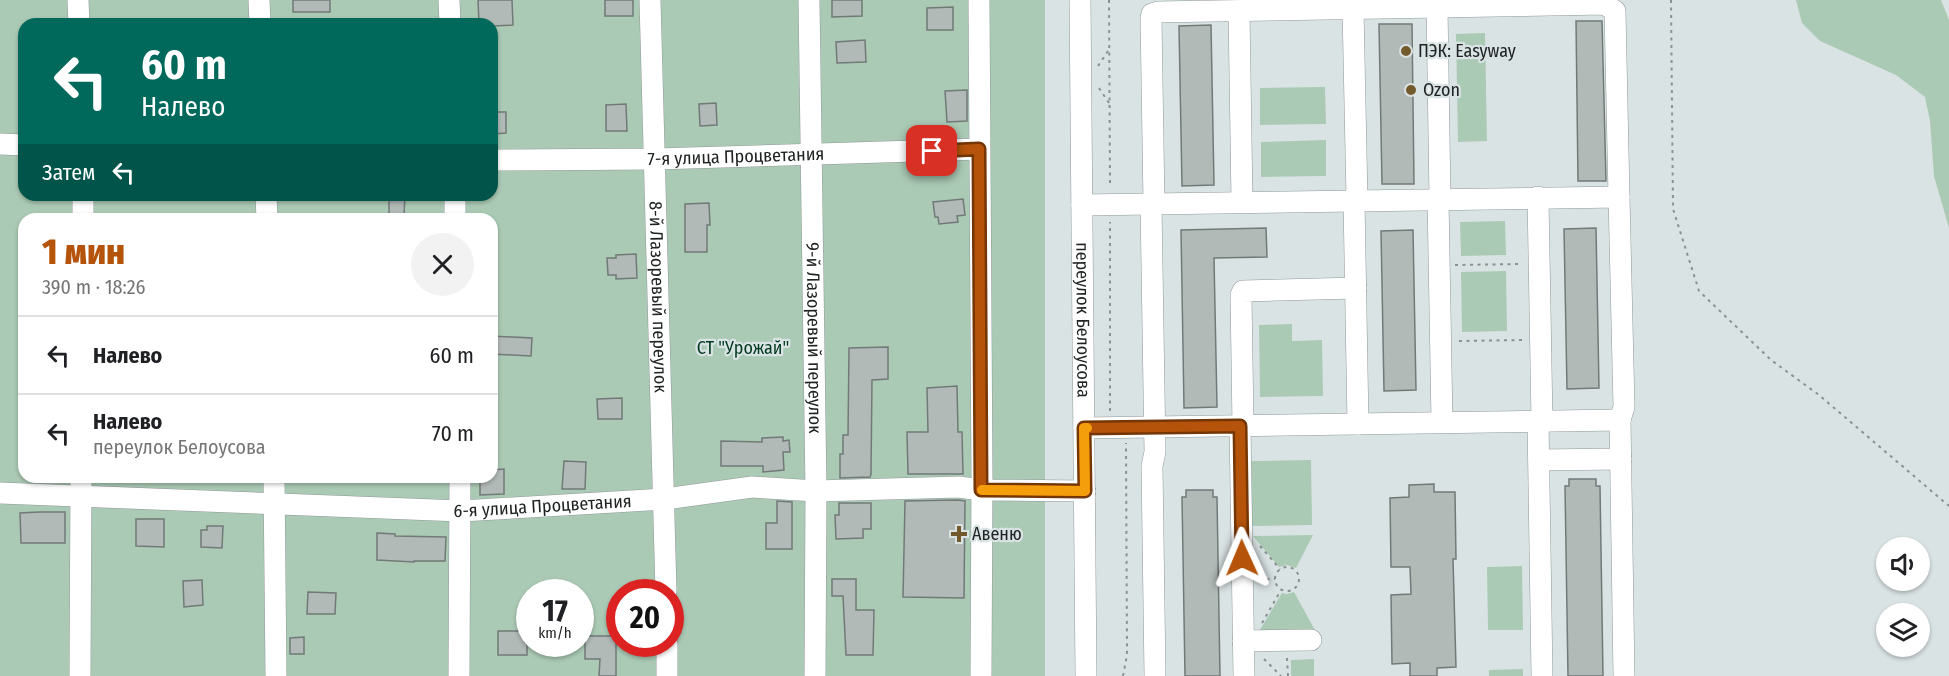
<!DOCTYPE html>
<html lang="ru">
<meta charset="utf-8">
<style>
:root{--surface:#fff;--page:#f2f2f2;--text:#202124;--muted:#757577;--line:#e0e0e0;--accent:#b45309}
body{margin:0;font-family:"Fira Sans Condensed",sans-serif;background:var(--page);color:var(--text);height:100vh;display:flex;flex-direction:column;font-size:22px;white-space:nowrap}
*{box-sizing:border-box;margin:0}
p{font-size:20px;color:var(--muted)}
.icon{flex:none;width:33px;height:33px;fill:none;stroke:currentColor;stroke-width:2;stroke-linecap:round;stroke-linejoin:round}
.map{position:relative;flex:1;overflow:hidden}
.details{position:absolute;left:18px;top:213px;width:480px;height:270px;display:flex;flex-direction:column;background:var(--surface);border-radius:18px;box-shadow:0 2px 4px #0004}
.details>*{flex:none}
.guide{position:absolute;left:18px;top:18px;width:480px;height:183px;border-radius:18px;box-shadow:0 2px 4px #0004;background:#00695c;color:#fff;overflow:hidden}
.tools{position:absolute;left:1876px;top:537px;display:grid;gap:12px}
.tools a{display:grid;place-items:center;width:54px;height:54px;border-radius:50%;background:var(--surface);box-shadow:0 2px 4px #0004;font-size:30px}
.speed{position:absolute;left:516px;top:579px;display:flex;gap:12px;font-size:30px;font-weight:700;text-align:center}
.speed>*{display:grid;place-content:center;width:78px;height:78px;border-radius:50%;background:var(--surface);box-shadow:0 2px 4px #0004;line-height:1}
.speed small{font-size:15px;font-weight:400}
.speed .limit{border:9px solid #d22;background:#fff;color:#111}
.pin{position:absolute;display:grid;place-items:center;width:51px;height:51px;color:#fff;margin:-26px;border-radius:12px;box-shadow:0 3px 9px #0006}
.me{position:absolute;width:66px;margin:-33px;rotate:359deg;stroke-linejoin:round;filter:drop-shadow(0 0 4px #0008)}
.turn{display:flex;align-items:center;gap:21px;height:126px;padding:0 24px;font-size:27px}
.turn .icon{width:78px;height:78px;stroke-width:2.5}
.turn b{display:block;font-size:42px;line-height:51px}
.then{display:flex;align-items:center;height:57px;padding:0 24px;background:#0003;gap:12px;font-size:22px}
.round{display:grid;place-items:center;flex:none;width:63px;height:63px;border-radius:32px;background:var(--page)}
.overview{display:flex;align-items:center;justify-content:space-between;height:102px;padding:0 24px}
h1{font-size:36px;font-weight:800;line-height:45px;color:var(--accent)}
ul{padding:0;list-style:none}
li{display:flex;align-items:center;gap:18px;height:78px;padding:0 24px;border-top:2px solid var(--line)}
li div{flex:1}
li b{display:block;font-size:22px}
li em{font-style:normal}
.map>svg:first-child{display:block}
.green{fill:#abcab5;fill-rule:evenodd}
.building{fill:#b2bab8;stroke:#727a78;stroke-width:1.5}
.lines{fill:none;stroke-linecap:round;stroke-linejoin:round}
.minor-casing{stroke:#909899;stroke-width:22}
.path{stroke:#8a9191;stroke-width:2;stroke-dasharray:3 4.5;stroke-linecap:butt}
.minor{stroke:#fff;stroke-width:21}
.route-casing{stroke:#753606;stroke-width:15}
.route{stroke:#b45309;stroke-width:10}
.slow{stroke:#f59e0b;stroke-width:10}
.poi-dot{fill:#735a2c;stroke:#dae3e4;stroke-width:2}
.labels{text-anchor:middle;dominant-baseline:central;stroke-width:4.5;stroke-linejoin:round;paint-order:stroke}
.poi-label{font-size:18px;fill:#202323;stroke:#dae3e4;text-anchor:start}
.street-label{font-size:18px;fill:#202323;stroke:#dae3e4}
.park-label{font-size:18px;fill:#00391e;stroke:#dae3e4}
</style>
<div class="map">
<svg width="1949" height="676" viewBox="0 0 1949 676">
<rect width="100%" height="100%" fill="#dae3e4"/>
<g class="green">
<path d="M0 0H1045V676H0ZM24 24H492V195H24ZM24 219H492V477H24ZM530 592H580V644H530ZM620 592H670V644H620Z"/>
<polygon points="1796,0 1941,0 1949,20 1949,228 1934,176 1930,121 1925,97 1896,75 1820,41 1802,23"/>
<polygon points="1485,33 1487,141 1458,142 1456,34"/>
<polygon points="1325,87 1326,124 1260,125 1260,88"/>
<polygon points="1326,140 1326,176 1261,177 1261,142"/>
<polygon points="1505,221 1506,255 1461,256 1460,222"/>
<polygon points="1506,271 1507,331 1462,332 1461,272"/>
<polygon points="1292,324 1292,341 1322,340 1323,396 1260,397 1259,325"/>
<polygon points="1311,460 1312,525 1251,526 1250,461"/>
<polygon points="1313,535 1296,568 1287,565 1279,567 1253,536"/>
<polygon points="1522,566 1523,630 1488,630 1487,567"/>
<polygon points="1294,592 1316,632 1258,633 1282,593 1287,594"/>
<polygon points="1314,659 1314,676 1291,676 1291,660"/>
<polygon points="1523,669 1523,676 1489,676 1489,670"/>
</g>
<g class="building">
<rect x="293" y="0" width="37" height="12"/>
<polygon points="478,0 512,0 513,25 492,26 492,24 487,23 479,23"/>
<rect x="605" y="0" width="28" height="16"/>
<polygon points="832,0 862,0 862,16 832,17"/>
<polygon points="953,7 953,30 927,30 927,8"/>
<polygon points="1576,21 1602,21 1606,181 1578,181"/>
<polygon points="1379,24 1412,24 1414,184 1382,184"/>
<polygon points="1211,25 1214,185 1182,186 1179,26"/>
<polygon points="865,40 866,62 837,63 836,42"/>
<polygon points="967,90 967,121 947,122 945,91"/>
<polygon points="716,103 717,125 700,126 699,104"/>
<polygon points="626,104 627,131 606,131 606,105"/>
<polygon points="492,112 506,112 506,133 492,134"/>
<polygon points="389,195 405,195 404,215 389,215"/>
<polygon points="963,199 965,215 957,216 958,222 939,224 938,217 935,217 933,202"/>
<polygon points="709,203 710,225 707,225 707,252 685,252 685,204"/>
<polygon points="1266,228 1267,257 1214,258 1217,407 1184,408 1181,230"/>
<polygon points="1596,228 1599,388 1567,389 1564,229"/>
<polygon points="1413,230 1416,390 1384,391 1381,231"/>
<polygon points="636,254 637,278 616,279 616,275 608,275 607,258 616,258 616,255"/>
<polygon points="492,336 532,338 531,356 492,354"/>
<polygon points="888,347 888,379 872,380 871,474 870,477 840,478 840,454 843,454 843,435 848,435 849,348"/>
<polygon points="957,386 958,432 962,432 963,474 908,474 907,432 928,432 927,388"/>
<polygon points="622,398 622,419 598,419 597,399"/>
<polygon points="783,437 783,441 789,440 790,452 783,452 784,470 763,472 763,466 721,466 721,441 762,442 762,438"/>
<polygon points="564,461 586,462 585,489 562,489"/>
<polygon points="504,469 504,494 480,495 480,477 492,477 492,470"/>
<polygon points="1569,479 1596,479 1596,486 1600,486 1603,676 1568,676 1565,486 1569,486"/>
<polygon points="1434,484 1434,492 1455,492 1456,559 1453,559 1456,667 1437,668 1437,676 1410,676 1410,663 1392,664 1391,595 1411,594 1410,567 1391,567 1390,498 1409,497 1409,485"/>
<polygon points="1186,490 1213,490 1213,497 1217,497 1220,676 1185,676 1182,497 1186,497"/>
<polygon points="958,500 965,501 964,598 903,597 905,501"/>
<polygon points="777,501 792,502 792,549 766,549 766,523 777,523"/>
<polygon points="839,503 871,503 871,529 863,529 863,538 836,539 835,515 839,515"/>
<polygon points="39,512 65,512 65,543 21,543 20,513"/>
<polygon points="136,519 164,519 164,547 136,546"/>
<polygon points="207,526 223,526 222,548 201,547 201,530 207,530"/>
<polygon points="377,533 395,534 395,536 446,537 445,561 414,561 414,562 377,560"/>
<polygon points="832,579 856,579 856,610 874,610 873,655 846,655 843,596 832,596"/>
<polygon points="202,580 203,605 184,607 183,581"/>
<polygon points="308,592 336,593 335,614 307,614"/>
<rect x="498" y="631" width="29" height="24"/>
<polygon points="585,636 616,636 616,676 599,676 600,659 585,659"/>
<polygon points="304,637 304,654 290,654 290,638"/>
</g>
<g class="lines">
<g class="minor-casing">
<g id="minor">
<polyline points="78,0 79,24"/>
<polyline points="259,0 260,24"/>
<polyline points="449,0 450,24"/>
<path id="s1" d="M650 0 666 592"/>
<path id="s2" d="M809 0 816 491 815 676"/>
<polyline points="979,0 982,479 981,676"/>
<path id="s3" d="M1080 0 1086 676"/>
<polyline points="1437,7 1440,199"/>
<polyline points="1353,9 1357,200"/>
<polyline points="1239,11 1242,202"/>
<polyline points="0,144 24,145"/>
<path id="s4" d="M492 160 656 159 979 149"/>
<polyline points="266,195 267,219"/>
<polyline points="455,195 455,219"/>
<polyline points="1538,197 1542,421"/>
<polyline points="1438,199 1442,422"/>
<polyline points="1354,200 1358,424"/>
<polyline points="1151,204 1155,452 1152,466 1155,676"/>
<polyline points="1154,204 1151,18 1152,14 1158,12 1604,4 1615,11 1619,197"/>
<polyline points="1082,205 1619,197 1624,407 1620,420"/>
<polyline points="83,219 83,195"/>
<polyline points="1538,421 1542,676"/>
<polyline points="1240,426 1244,676"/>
<polyline points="1243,426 1241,295 1243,291 1356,288"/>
<polyline points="1084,428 1620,420 1624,676"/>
<polyline points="1539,460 1621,459"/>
<polyline points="274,477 276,676"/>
<path id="s5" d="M0 493 461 511 665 499 752 487 816 491 959 487 981 490 1085 491"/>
<polyline points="1243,641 1311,640"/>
<polyline points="667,644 667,676"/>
<polyline points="80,676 81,477"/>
<polyline points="459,676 460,477"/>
</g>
</g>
<g class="path">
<polyline points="1109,0 1110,186"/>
<polyline points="1671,0 1673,209 1699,291 1771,360 1819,395 1949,506"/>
<polyline points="1098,66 1110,48"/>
<polyline points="1099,88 1109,103"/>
<polyline points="1455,265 1521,264"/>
<polyline points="1459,341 1523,340"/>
<polyline points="1110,411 1110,222"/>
<polyline points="1260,546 1280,569"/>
<circle cx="1287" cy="579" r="12"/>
<polyline points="1259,580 1275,579"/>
<polyline points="1262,623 1281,590"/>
<polyline points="1287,658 1288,676"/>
<polyline points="1264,659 1281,676"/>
<polyline points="1123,676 1127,655 1126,443"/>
</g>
<use href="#minor" class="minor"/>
</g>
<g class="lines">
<g class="route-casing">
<polyline id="route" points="932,151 979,149 981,490 1085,491 1084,428 1240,426 1242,558"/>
</g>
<use href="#route" class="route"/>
<polyline class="slow" points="982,490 1085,491 1084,428 1087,428"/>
</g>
<g class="poi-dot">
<circle cx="1406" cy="51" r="6"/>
<circle cx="1411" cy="90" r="6"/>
<path d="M956 525h6v6h6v6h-6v6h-6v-6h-6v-6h6z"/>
</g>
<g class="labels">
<g class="poi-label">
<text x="1418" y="51">ПЭК: Easyway</text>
<text x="1423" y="90">Ozon</text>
<text x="972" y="534">Авеню</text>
</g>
<g class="street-label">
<text stroke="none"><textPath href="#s4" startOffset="244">7-я улица Процветания</textPath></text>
<text stroke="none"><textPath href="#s1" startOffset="297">8-й Лазоревый переулок</textPath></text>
<text stroke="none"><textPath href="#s3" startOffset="320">переулок Белоусова</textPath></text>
<text stroke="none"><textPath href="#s2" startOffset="338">9-й Лазоревый переулок</textPath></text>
<text stroke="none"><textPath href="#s5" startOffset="543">6-я улица Процветания</textPath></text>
</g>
<g class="park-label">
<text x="743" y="348">СТ "Урожай"</text>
</g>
</g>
</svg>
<div class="tools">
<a><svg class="icon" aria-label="sound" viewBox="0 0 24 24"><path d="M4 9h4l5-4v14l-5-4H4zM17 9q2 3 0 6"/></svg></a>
<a><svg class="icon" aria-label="layers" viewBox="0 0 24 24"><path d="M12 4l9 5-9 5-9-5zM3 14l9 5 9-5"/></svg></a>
</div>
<div class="speed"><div>17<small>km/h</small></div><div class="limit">20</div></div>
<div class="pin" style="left:932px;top:151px;background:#d93025"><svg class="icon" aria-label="arrive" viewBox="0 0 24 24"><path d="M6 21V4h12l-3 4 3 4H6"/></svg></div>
<svg class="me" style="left:1242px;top:558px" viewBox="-20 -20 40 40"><path d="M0-17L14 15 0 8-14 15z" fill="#b45309" stroke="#fff" stroke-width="4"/></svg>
<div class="guide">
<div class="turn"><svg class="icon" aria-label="left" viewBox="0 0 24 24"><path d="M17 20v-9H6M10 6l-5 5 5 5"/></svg><div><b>60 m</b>Налево</div></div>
<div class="then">Затем<svg class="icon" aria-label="left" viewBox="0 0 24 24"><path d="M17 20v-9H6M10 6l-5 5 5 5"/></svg></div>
</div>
<section class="details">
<div class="overview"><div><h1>1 мин</h1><p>390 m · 18:26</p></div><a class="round"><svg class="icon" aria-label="close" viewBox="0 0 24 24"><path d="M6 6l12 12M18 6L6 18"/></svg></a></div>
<ul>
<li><svg class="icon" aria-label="left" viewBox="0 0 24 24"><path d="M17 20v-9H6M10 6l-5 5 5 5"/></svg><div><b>Налево</b></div><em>60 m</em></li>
<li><svg class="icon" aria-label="left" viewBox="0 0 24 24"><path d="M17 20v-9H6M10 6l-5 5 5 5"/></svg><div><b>Налево</b><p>переулок Белоусова</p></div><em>70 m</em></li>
</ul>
</section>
</div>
